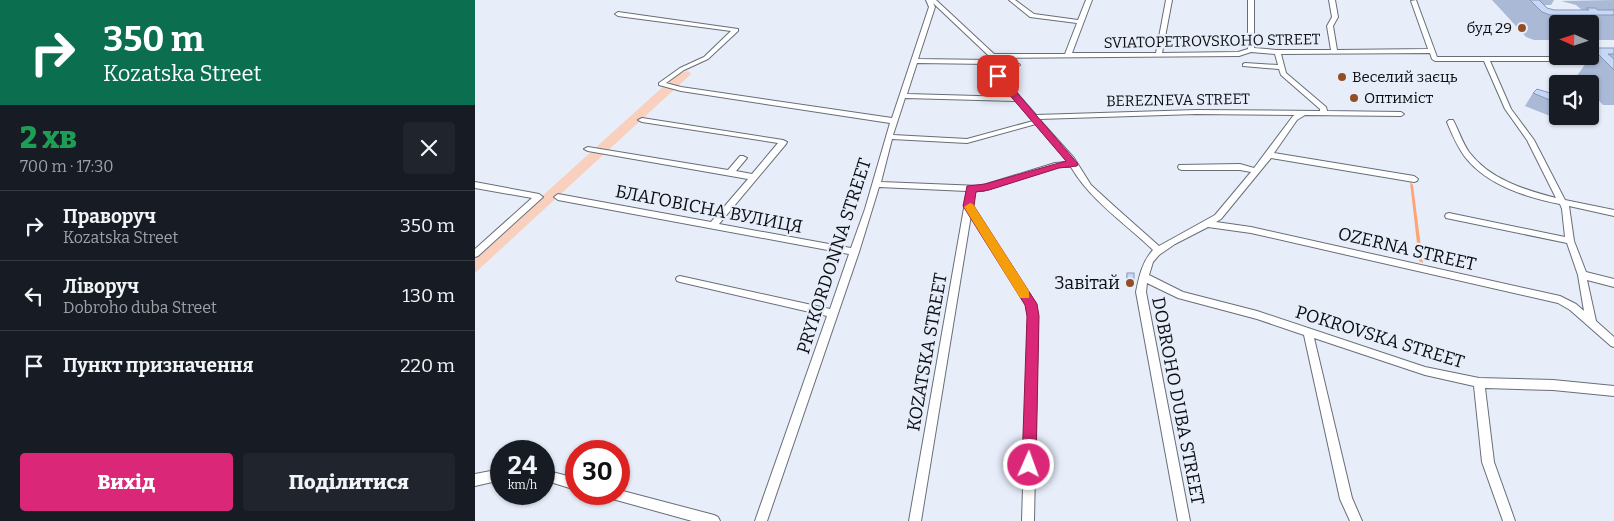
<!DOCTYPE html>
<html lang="uk">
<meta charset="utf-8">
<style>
:root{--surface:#171b24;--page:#20242c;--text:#f1f3f6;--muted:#9ea1a6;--line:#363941;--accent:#db2777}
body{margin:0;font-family:Bitter,serif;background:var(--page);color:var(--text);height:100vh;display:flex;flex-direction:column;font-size:19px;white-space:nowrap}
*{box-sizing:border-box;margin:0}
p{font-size:16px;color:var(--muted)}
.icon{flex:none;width:28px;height:28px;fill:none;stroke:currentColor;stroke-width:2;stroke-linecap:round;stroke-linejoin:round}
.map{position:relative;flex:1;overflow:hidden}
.details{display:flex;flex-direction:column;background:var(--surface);width:475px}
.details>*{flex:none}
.hud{background:#0b6e4f;color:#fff;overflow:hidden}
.needle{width:32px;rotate:273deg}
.fabs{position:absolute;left:1074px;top:15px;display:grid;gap:10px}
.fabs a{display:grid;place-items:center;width:50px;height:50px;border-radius:5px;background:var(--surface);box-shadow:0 1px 4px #0004;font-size:25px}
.speed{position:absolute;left:15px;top:440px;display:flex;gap:10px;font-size:25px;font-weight:700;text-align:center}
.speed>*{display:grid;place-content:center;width:65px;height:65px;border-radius:50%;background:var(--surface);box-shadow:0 1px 4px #0004;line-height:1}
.speed small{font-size:12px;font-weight:400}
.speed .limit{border:8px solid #d22;background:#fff;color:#111}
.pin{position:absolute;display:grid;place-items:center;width:42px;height:42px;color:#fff;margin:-21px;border-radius:10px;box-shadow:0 2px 8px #0006}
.me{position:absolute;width:55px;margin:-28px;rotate:2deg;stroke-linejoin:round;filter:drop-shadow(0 0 4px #0008)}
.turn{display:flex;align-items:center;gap:18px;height:105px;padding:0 20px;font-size:22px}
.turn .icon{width:65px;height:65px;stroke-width:2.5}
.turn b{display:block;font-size:35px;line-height:42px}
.round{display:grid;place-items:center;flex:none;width:52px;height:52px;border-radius:5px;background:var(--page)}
.overview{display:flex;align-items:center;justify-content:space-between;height:85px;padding:0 20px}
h1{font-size:30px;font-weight:800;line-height:38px;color:#1e9e55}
.button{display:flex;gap:10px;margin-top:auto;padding:10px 20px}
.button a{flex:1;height:58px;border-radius:5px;background:var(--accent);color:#fff;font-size:20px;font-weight:800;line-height:58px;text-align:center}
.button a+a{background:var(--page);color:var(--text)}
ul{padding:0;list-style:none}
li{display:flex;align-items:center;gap:15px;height:70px;padding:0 20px;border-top:1px solid var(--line)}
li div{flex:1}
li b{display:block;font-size:19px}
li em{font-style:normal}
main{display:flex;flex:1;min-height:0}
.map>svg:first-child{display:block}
.green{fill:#f8d0bd}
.water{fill:#ffa475}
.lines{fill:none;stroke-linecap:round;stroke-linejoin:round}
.minor-casing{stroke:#686e78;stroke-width:2}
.minor{fill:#fff;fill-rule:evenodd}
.wall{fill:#aabad6}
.building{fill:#c6d8f9;stroke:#8b97ae}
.route{fill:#db2777;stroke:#8e194d}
.slow{fill:#f59e0b}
.poi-dot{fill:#944e26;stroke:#e7eefa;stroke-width:2}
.labels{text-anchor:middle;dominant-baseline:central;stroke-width:4.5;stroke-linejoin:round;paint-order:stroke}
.far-poi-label{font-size:15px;fill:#0c0e12;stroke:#e7eefa;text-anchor:start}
.far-street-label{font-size:15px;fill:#0c0e12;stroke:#e7eefa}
.street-label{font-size:18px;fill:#0c0e12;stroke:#e7eefa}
.poi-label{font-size:18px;fill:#0c0e12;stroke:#e7eefa;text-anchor:end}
</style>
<main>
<section class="details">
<div class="hud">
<div class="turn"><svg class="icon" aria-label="right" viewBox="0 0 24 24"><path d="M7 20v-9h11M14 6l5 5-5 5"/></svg><div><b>350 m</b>Kozatska Street</div></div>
</div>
<div class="overview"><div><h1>2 хв</h1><p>700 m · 17:30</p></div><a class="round"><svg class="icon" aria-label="close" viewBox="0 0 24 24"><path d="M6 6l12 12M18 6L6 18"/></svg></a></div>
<ul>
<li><svg class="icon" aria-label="right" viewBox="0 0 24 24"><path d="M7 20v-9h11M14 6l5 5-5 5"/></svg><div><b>Праворуч</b><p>Kozatska Street</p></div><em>350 m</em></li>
<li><svg class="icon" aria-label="left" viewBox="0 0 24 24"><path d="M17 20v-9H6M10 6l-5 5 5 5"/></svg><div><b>Ліворуч</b><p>Dobroho duba Street</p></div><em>130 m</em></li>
<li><svg class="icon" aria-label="arrive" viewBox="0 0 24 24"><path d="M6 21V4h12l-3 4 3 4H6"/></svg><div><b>Пункт призначення</b></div><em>220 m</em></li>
</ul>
<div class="button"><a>Вихід</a><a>Поділитися</a></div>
</section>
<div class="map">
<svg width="1139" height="521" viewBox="0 0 1139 521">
<rect width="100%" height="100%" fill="#e7eefa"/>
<polygon class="green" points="212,71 216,73 215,75 0,273 0,257 202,74"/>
<polygon class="water" points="935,182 938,185 948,263 944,261"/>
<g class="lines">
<g class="minor-casing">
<g id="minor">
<path d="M451 0H461L519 54H590L602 23 555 17 534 0H540L559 14 603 20 611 0H617L597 53H681L691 0H697L687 53 763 52 773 49V0H779V48L802 50H856L852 26 857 17 854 0H860L863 17 858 26 862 50 953 49 936 1 941 0 962 57H1139V61H1015L1036 109 1059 140 1090 200 1139 210V216L1094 206 1099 241 1111 272 1139 279V287L1112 280 1121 321 1139 337V347L1136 346 1095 310 1083 303 776 233 733 227 700 244 684 255 678 262 674 275 708 292 782 311 950 367 1004 378 1078 380 1139 386V396L1078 390 1010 388 1019 462 1040 521H1028L1007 462 999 386 950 375 839 338 877 498 887 521H875L865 499 829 335 782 319 703 298 672 283 671 292 715 521H703L661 292C664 277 667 262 678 250 650 223 616 201 596 167H583L508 191H500L497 205 561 304 563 317 559 521H547L553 317 551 305 496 215 446 521H434L492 191 404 187 384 252 292 521H280L352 316 205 282 202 281 201 279 202 277 205 276 355 309 374 254 83 200 79 197 83 194 236 222 273 179 113 151 109 149 113 147 253 170 265 156H268L272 158 261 171 277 174 303 143 167 122 163 120 167 118 308 140 312 142 311 144 244 224 376 248 390 209 415 123 206 91 184 85V83L205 68 229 57 256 31 143 16 140 14 143 12 263 29V31L233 59 209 70 191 83 206 87 417 118 454 7ZM458 3 514 56V60L443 59 460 7ZM776 52 800 54 803 65 770 63 768 64V66L804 69 806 75 845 109V111L721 110 561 115 526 75 522 67H542L545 65 544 64 520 62V58L764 56ZM955 53 957 59 960 61H1009L1030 109 1052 140 1081 198C1050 190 1014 179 994 152 987 142 984 131 978 120H974L972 122C977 134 982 146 990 157 1012 185 1050 197 1085 204L1087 209 1090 237 974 213 971 214 970 216 971 218 1092 243 1103 275 1109 311 1101 304 1085 296 776 227 741 222 746 219 796 158 939 182 942 181 943 179 939 176 799 153 822 120 830 115 926 116 929 114 926 112 852 111 851 107 811 73 806 54ZM442 63 515 64 521 77 537 97 432 94ZM430 98 541 101 558 121 492 139 418 135ZM721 114 820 115 818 116 779 168 765 164 704 165 703 167 704 169 707 170H765L776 172 740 215 684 246 639 206 616 185 599 158 564 119ZM561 124 593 162 580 163 505 186 406 182 417 139 492 143Z"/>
<polygon points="0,182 64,194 68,197 3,256 0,257 0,249 57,198 0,188"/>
<polygon points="26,469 26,480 0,486 0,474"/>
<polygon points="69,470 101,478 101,490 69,480"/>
<polygon points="144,490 239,515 243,517 245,521 217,521 134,498 132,494 144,494"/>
</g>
</g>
<use href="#minor" class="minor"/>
</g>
<g class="wall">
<polygon points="1017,0 1079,0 1076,5 1070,5 1072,8 1079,10 1107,10 1101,5 1086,1 1139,0 1139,40 1115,40 1115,24 1082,24 1082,40 1059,40 1051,37"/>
<polygon points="1122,48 1139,48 1139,105 1128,105 1115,91 1115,84 1108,84 1101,77"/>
<polygon points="1058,93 1082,93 1082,116 1088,116 1085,120 1050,106"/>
<polygon points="1093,116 1109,116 1105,121"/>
<polygon points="652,273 659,281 658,287 651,287 651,279"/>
</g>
<g class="building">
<polygon points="1055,0 1064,0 1072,8 1079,10 1114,10 1111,8 1120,8 1123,10 1139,10 1139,15 1075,15 1067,12"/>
<polygon points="1122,48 1139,48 1139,54 1133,54 1139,59 1139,70 1120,51"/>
<polygon points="1062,89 1075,93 1077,91 1082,93 1082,103 1058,93"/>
<polygon points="1115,103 1119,104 1115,109"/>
<rect x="652" y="273" width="7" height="8"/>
</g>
<polygon class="route" points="520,74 526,74 603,164 602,166 584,168 514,190 501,192 499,206 562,304 564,316 561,465 559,470 554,472 549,470 547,465 552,316 550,305 488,206 492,186 510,184 591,161 520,78"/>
<polygon class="slow" points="495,203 498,204 554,291 554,298 545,298 489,207"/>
<g class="poi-dot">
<circle cx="1047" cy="28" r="5"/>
<circle cx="867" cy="77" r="5"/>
<circle cx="879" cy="98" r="5"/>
<circle cx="655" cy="283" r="5"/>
</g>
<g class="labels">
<g class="far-poi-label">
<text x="1037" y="28" text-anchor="end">буд 29</text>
<text x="877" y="77">Веселий заєць</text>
<text x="889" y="98">Оптиміст</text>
</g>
<g class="far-street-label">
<text transform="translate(737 41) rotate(-1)">SVIATOPETROVSKOHO STREET</text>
<text transform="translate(703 100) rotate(-1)">BEREZNEVA STREET</text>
</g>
<g class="street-label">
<text transform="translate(234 209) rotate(11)">БЛАГОВІСНА ВУЛИЦЯ</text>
<text transform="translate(932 249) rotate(13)">OZERNA STREET</text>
<text transform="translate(359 256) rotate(-72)">PRYKORDONNA STREET</text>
<text transform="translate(905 337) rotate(17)">POKROVSKA STREET</text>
<text transform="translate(452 352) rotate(-80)">KOZATSKA STREET</text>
<text transform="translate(703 401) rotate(79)">DOBROHO DUBA STREET</text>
</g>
<g class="poi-label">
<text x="645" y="283">Завітай</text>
</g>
</g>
</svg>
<div class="fabs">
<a><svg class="needle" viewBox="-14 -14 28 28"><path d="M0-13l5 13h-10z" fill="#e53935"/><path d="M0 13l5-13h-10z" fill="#9ea1a6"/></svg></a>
<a><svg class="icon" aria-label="sound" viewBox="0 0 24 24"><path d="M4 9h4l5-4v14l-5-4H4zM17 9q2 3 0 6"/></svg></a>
</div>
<div class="speed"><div>24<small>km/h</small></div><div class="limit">30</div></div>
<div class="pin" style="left:523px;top:76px;background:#d93025"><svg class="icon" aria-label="arrive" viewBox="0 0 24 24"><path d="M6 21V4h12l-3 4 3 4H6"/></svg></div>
<svg class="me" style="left:554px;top:465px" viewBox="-20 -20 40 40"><circle r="17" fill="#db2777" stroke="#fff" stroke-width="3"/><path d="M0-11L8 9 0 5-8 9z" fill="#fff"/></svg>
</div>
</main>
